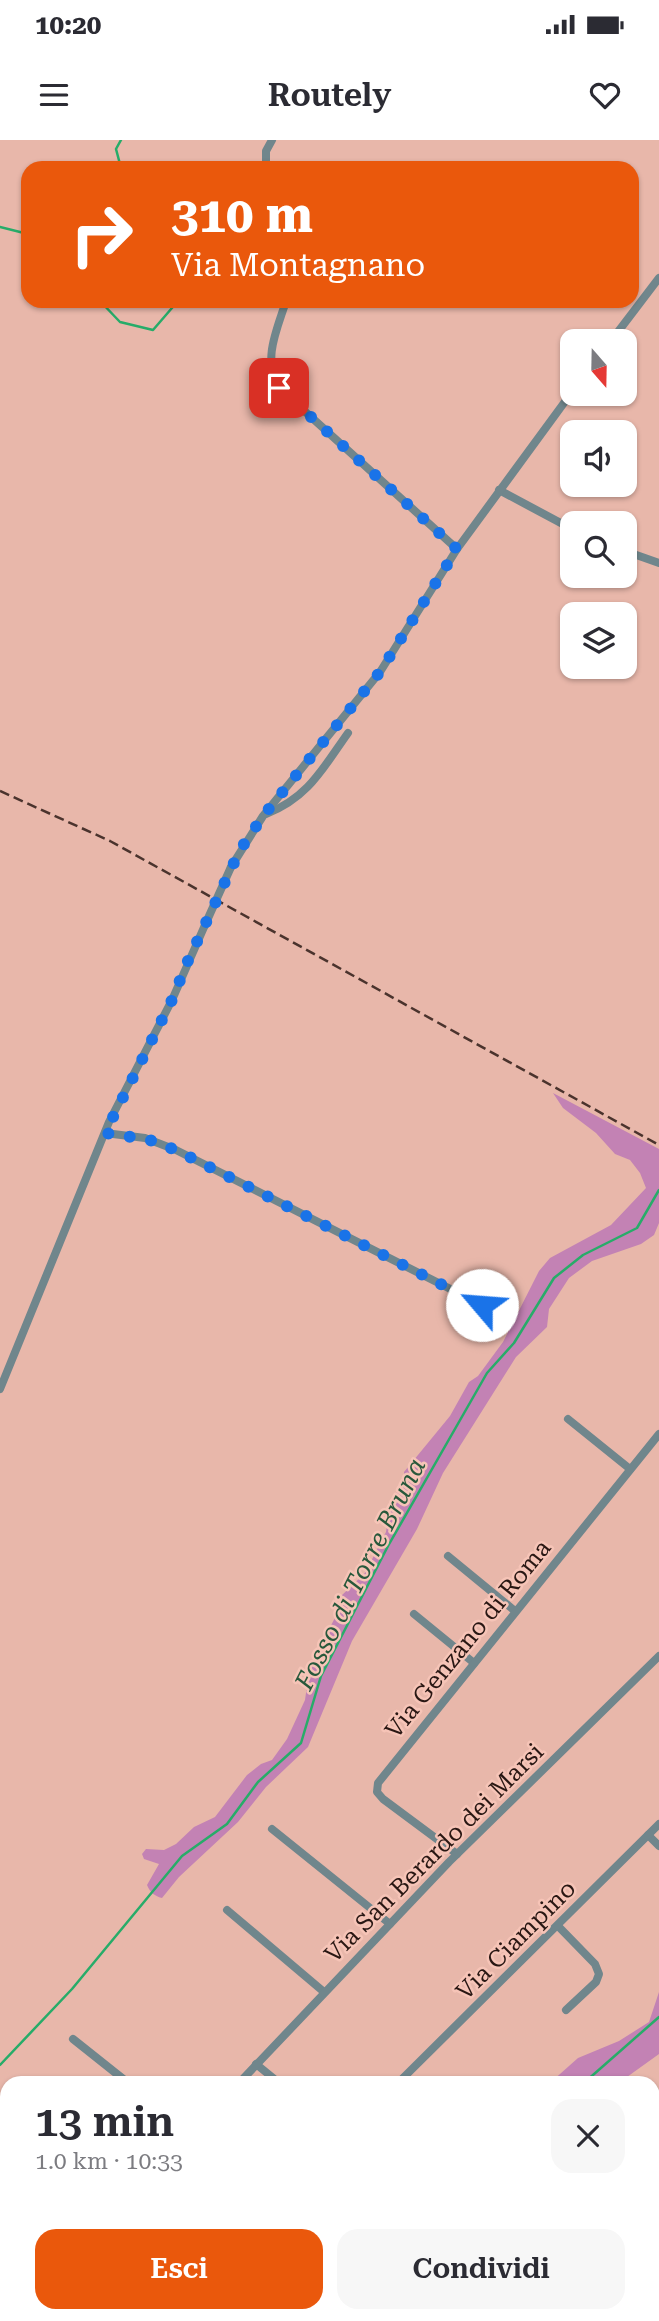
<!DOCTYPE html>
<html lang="it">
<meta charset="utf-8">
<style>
:root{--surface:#fff;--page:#f7f7f7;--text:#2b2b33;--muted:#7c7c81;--accent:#ea580c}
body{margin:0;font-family:"Roboto Serif",serif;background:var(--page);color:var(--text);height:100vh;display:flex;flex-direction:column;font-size:26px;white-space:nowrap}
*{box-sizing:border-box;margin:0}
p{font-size:23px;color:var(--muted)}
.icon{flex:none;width:38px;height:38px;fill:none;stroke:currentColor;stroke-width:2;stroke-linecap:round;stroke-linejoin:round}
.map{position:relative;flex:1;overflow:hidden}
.drawer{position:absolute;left:0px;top:1936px;width:660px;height:247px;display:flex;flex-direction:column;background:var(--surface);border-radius:21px 21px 0 0;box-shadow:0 2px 5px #0004}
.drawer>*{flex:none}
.top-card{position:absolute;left:21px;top:21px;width:618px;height:147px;border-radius:21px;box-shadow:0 2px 5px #0004;background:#ea580c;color:#fff;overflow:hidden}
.needle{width:46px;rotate:160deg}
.buttons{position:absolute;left:560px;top:189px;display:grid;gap:14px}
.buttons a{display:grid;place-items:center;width:77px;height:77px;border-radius:14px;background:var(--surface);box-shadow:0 2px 5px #0004;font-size:35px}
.pin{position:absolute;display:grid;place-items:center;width:60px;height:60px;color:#fff;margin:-30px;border-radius:14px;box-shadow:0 4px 10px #0006}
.me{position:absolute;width:77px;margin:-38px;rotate:297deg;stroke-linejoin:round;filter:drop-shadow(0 0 5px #0008)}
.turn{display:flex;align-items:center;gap:24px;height:147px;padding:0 35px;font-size:32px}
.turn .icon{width:91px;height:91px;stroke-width:2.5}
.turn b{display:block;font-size:49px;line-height:60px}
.round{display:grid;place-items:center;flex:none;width:74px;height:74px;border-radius:21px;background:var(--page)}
.head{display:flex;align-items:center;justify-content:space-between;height:119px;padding:0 35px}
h1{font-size:42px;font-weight:600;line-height:52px}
.cta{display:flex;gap:14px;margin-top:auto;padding:14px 35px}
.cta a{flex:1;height:80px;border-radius:21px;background:var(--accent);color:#fff;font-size:28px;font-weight:600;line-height:80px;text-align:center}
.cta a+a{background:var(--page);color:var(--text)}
.status{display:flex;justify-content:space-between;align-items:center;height:49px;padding:0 35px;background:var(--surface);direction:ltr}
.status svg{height:19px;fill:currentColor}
header{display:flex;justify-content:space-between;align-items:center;height:91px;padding:0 35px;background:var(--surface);font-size:32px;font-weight:600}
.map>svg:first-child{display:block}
.green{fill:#c382b4}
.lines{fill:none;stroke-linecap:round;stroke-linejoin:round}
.stream{stroke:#27ac69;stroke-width:2.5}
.street{stroke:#70868c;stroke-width:8}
.rail{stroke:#4a332d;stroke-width:2.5;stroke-dasharray:10 5;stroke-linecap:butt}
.street-bridge{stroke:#70868c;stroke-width:8}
.route{stroke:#1a73e8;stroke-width:12;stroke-dasharray:0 21.6}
.labels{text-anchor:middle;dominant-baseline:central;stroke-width:5;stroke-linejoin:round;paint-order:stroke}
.street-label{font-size:24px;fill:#291713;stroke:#f6c4b7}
.water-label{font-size:26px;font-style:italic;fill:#28583b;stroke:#f6c4b7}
</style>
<div class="status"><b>10:20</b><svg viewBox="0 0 49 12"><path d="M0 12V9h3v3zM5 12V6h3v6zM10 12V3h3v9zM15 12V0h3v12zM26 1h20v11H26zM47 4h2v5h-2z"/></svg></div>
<header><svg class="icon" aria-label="menu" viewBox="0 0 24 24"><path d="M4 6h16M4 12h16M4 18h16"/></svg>Routely<svg class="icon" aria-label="heart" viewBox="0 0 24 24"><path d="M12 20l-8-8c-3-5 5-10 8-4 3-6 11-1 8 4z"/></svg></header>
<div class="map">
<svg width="659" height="2181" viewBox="0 0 659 2181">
<rect width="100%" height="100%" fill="#e8b7aa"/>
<g class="green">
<path d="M553 953 659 1009V1083L654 1095 641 1104 592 1121 569 1138 549 1169 547 1187 516 1217 443 1333 417 1389 352 1501 308 1607 266 1647 238 1682 179 1737 162 1758C154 1756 150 1752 147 1745L159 1724 144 1719 142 1714 146 1709 164 1710 176 1704 194 1687 215 1677 247 1635 261 1624 272 1620 287 1599 305 1560 310 1525 337 1474 340 1457 365 1433 386 1392 390 1362 404 1342V1332L450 1276 469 1242 478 1236 503 1202 539 1131 550 1118 611 1085 646 1048 640 1033 630 1020 615 1014 596 993 563 968Z"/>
<polygon points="659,1852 659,1914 620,1942 551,1942 578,1918 619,1901 649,1882"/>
</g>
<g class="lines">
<g class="stream">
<polyline points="121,0 116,9 121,28"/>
<polyline points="0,87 28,94"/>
<polyline points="100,161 120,182 153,190 178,161"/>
<polyline points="0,1925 72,1849 182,1716 227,1684 258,1642 301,1603 321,1536 388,1406 487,1233 514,1203 554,1138 583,1115 637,1088 659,1050"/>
<polyline points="585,1942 659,1877"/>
<polyline points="293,2181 299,2175"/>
</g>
<g class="street">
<polyline points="266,28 266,11 272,0"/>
<path d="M286 161C277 190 262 219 279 248L457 409"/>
<polyline points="611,201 659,138"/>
<polyline points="499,350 572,389"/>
<polyline points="625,411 659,423"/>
<path d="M266 674C308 658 323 628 348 593"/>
<polyline points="231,727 263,676 380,532 457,409 572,252"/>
<polyline points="105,993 145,998 176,1010 482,1165"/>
<polyline points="0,1249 109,982 172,860 205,785"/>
<polyline points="568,1279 630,1329"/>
<polyline points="448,1416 515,1471"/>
<polyline points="414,1474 474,1523"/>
<polyline points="272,1689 390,1784"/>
<polyline points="648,1695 659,1706"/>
<polyline points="457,1714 383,1659 377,1652 378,1643 659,1294"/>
<polyline points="227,1770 324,1852"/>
<polyline points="558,1786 595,1824 599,1834 596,1842 566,1870"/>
<polyline points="73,1899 127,1942"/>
<polyline points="256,1924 278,1942"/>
<polyline points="240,1942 449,1722 659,1516"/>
<polyline points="399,1942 659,1684"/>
<polyline points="132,2175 139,2181"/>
<polyline points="18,2181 25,2175"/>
</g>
<polyline class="rail" points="0,651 110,701 659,1005"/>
<polyline class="street-bridge" points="205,785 231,727"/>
</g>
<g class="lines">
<polyline class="route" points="279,248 457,409 380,532 263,676 240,710 187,823 172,860 105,993 150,1000 176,1010 482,1165"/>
</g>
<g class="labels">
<g class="street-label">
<text transform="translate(468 1499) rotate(-51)">Via Genzano di Roma</text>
<text transform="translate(434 1713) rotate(-45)">Via San Berardo dei Marsi</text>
<text transform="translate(516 1800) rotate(-45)">Via Ciampino</text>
</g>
<g class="water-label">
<text transform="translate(360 1434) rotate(-63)">Fosso di Torre Bruna</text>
</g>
</g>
</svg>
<div class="buttons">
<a><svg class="needle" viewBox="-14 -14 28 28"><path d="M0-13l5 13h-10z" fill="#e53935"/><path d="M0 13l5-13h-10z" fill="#7c7c81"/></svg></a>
<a><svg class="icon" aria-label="sound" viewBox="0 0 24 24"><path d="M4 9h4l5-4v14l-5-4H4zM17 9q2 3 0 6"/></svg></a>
<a><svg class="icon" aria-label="search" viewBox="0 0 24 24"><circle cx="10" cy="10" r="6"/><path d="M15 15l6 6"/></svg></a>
<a><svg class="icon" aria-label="layers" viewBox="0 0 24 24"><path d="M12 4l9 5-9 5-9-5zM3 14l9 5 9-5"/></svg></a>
</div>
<div class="pin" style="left:279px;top:248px;background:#d93025"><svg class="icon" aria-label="arrive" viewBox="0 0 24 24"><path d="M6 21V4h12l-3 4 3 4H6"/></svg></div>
<svg class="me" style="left:482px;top:1165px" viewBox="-20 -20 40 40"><circle r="19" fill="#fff"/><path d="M0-13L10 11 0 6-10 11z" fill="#1a73e8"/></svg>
<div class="top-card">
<div class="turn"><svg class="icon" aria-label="right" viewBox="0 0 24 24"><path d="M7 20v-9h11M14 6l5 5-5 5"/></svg><div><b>310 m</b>Via Montagnano</div></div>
</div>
<section class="drawer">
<div class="head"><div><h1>13 min</h1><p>1.0 km · 10:33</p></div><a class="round"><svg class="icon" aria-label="close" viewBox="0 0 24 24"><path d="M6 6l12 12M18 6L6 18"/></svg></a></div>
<div class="cta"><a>Esci</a><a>Condividi</a></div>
</section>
</div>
